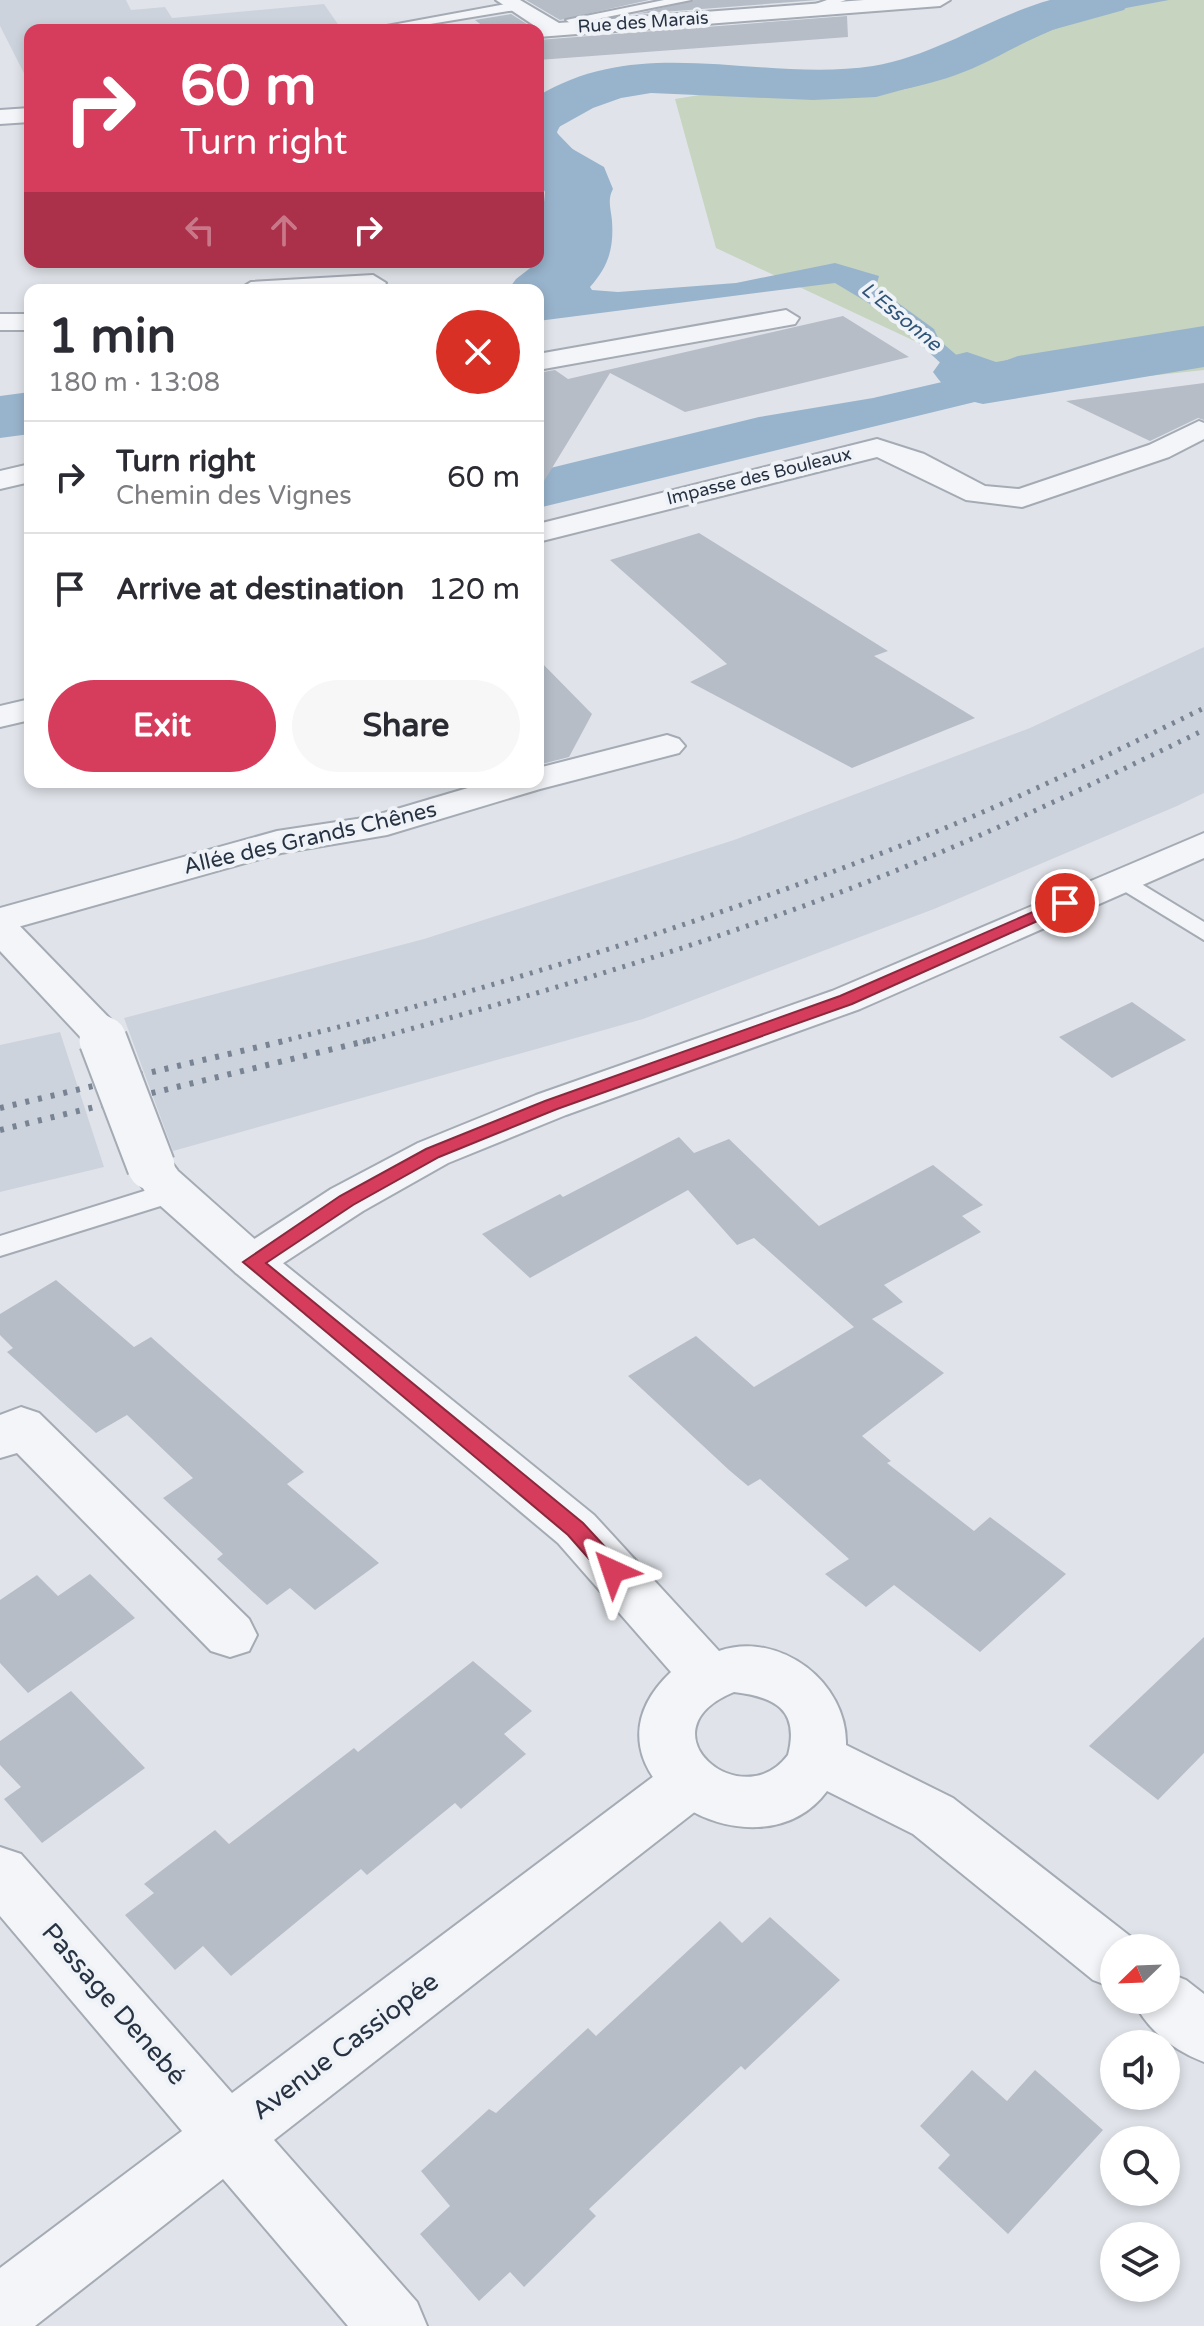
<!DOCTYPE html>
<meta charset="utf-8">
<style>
:root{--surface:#fff;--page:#f7f7f7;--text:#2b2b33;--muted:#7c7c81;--line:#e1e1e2;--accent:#d63d5d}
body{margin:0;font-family:"Varela Round",sans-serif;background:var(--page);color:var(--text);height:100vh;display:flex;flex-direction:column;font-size:30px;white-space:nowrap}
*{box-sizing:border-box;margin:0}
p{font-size:26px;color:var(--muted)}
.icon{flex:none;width:44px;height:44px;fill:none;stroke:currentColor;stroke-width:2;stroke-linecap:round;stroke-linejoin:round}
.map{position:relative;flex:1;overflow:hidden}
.panel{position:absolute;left:24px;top:284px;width:520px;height:504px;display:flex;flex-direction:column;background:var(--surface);border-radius:16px;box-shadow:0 4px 12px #0003}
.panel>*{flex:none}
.guide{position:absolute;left:24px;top:24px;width:520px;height:244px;border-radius:16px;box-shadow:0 4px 12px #0003;background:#d63d5d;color:#fff;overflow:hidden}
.needle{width:52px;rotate:247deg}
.buttons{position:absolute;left:1100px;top:1934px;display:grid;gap:16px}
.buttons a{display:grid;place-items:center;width:80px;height:80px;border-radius:50%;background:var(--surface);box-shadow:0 4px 12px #0003;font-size:40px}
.pin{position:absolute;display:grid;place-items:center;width:68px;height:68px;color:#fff;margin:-34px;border:4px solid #fff;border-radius:50%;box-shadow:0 2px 8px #0007}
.me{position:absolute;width:88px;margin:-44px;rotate:318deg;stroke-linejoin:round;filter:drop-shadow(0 0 6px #0008)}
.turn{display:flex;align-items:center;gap:28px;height:168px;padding:0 24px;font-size:36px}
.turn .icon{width:104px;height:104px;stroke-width:2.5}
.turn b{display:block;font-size:56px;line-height:68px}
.lanes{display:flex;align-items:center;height:76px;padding:0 24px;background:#0003;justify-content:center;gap:40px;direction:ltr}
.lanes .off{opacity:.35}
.round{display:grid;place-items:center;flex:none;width:84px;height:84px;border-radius:42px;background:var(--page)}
.head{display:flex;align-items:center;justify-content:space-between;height:136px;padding:0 24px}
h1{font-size:48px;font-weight:800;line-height:60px}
.primary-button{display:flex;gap:16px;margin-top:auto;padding:16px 24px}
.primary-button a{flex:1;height:92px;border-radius:48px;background:var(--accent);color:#fff;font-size:32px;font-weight:800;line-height:92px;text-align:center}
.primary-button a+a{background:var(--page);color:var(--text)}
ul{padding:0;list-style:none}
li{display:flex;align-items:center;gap:24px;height:112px;padding:0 24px;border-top:2px solid var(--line)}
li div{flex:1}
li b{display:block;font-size:30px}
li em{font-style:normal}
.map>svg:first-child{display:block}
.built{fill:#cdd3dc}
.green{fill:#c6d4c0}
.water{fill:#98b4cc}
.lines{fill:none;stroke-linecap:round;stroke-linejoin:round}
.river{fill:#98b4cc;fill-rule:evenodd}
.building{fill:#b6bdc7}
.service-casing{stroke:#a5abb4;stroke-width:4}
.minor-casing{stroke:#a5abb4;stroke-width:4}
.tertiary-casing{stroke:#a5abb4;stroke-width:4}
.service{fill:#f3f5f8;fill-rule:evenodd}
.minor{fill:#f3f5f8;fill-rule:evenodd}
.tertiary{fill:#f3f5f8;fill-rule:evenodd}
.rail-far1{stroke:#788494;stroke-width:5;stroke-dasharray:3 7;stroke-linecap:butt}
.rail{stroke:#788494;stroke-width:6;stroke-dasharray:4 9;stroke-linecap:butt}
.tertiary-bridge-far1-casing{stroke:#a5abb4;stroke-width:40;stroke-linecap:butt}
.tertiary-bridge-casing{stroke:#a5abb4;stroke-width:51;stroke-linecap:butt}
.tertiary-bridge-far1{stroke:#f3f5f8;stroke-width:37}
.tertiary-bridge{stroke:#f3f5f8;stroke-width:47}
.route{fill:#d63d5d;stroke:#8b283c;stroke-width:2}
.labels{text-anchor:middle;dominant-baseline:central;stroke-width:8;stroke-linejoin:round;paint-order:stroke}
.far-street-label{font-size:18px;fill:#273242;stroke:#eff3f7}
.far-water-label{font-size:20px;font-style:italic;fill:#2f5478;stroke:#eff3f7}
.street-label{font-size:22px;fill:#273242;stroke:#eff3f7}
.near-street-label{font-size:26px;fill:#273242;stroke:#eff3f7}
</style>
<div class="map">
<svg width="1204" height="2326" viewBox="0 0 1204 2326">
<rect width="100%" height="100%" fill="#e0e4ea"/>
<g class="built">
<polygon points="0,0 126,0 131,10 165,7 172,18 324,4 342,30 30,30 30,85 0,26"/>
<polygon points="1204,647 1204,793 1177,806 934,909 643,1019 173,1151 124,1018 424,939 734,840 1030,728"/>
<polygon points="60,1032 104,1167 0,1192 0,1045"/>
</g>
<polygon class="green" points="1081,0 1204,0 1204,370 1019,390 716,248 675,99 908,61"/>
<g class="water">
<path d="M1107 0H1169C1133 7 1097 12 1063 26 1034 36 1008 52 980 65 937 85 886 95 839 96 773 97 592 52 557 132L562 143 604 167 613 189C607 200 611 209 612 221 614 249 608 267 590 287L592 290 618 292 736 283 835 263 879 276 876 287 934 329 939 340 975 371 960 374 948 370 890 316 835 283 538 321V292L558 275 569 256 574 192 568 177 538 146V119C631 45 747 92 853 84 916 79 968 48 1025 24 1052 13 1080 7 1107 0Z"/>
<polygon points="1204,326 1204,365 983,400 538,508 538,471 759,417 873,398 998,369 999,363 1018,356"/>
</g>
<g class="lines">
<g class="river">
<path d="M1050 0H1131L1124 10 1052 30 938 80 876 97 813 100 651 93 621 98 593 108 550 132 558 134 588 165 603 192 600 256 580 288 560 305 538 311V290H508L516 279 538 262 545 192 538 179V96C642 32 761 83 873 66 935 56 990 17 1050 0Z"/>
<path d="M1204 327V367L983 404C960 399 947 392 933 372L943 358 967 352 996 362Z"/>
<polygon points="30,392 30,434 0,438 0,396"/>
</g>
</g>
<g class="building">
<polygon points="526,0 649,0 560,20"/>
<polygon points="694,0 818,0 636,14"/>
<polygon points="511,14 530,26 526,30 488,30 475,20"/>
<polygon points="847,16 848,37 538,60 538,40"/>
<polygon points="843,316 909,357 685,412 610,373 538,491 538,373 555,370 568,379"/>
<polygon points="1204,383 1204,420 1198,418 1150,441 1066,401"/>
<polygon points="699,533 888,651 874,656 975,718 852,768 690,682 727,664 610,560"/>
<polygon points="538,659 592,714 569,757 538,765"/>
<polygon points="1132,1002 1186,1040 1112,1078 1059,1037"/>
<polygon points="679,1137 694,1153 729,1139 819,1226 933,1165 983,1205 962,1216 981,1232 884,1285 903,1302 872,1319 944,1373 862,1436 891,1461 887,1463 974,1531 990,1517 1066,1574 980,1652 894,1585 866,1607 825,1574 849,1559 760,1479 748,1486 729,1470 628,1376 696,1336 754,1387 854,1327 754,1238 737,1245 688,1190 530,1278 482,1234 560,1194 563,1197"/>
<polygon points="56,1280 134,1347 151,1337 197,1378 304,1472 287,1484 379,1563 315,1610 290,1588 267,1605 217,1559 223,1554 163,1498 193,1478 127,1415 96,1433 7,1352 13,1348 0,1335 0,1314"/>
<polygon points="90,1574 135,1618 28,1693 0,1663 0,1600 37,1575 58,1596"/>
<polygon points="1204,1637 1204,1753 1158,1800 1089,1746"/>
<polygon points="473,1661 532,1711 504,1734 526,1754 461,1809 455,1803 367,1875 361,1869 231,1976 203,1946 175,1970 125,1915 154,1893 144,1884 215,1830 229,1844 354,1748 358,1752"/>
<polygon points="71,1691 145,1768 42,1843 4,1799 21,1787 0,1765 0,1741"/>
<polygon points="770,1917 840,1980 745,2070 741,2066 589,2209 596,2216 524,2287 510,2272 479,2301 420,2234 450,2206 421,2171 489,2109 496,2113 588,2028 596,2036 720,1921 742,1943"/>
<polygon points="972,2070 1007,2101 1035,2070 1103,2130 1008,2234 938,2168 950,2155 920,2126"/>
</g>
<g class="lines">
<g class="service-casing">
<g id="service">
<polygon points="664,0 691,0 582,22 585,26 579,30 566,20"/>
<polygon points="827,0 846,0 799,16 793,12"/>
<polygon points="517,2 523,6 521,9 394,30 365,30"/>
<polygon points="1120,871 1204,922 1204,940 1111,883 1108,878"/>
<polygon points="173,1182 183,1185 187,1192 183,1199 0,1256 0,1236"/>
</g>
</g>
<g class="minor-casing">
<g id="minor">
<polygon points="496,0 520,0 559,23 864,0 950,0 940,6 538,37 538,30 529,30 535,26"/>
<polygon points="30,108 30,122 0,124 0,110"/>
<polygon points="373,275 386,283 382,288 238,290 251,282"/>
<polygon points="786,310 799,318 795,324 538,370 538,354"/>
<rect x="0" y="314" width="30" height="16"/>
<polygon points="1199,421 1204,423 1204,439 1169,457 1022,507 966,500 877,457 538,542 538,524 877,439 924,454 985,486 1019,489 1149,445"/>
<polygon points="30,464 30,482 0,489 0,471"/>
<polygon points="30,699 30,720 0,727 0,706"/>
<polygon points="667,735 679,739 685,746 679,753 540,789 387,835 281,853 0,932 0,908 277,831 370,817 488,782 538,782 538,768"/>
<polygon points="1204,833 1204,858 860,1009 566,1115 448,1163 363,1211 268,1273 252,1278 236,1273 229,1262 236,1251 331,1189 418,1143 536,1095 832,991"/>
<polygon points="21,1407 39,1413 249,1619 257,1635 249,1651 230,1657 211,1651 17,1453 0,1458 0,1415"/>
<polygon points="690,1757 710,1764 719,1782 710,1800 274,2140 417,2302 427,2326 348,2326 223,2179 35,2326 0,2326 0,2268 182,2131 0,1916 0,1847 21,1854 232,2093 670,1764"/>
</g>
</g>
<g class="tertiary-casing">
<g id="tertiary">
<polygon points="0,916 14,920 115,1024 121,1033 115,1042 100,1046 85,1042 0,951"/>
<path d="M151 1151 167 1156 178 1171 268 1251 594 1515 719 1651C780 1630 848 1683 846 1745L953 1798 1135 1940 1139 1948H1114V1988L1093 1980 913 1834 827 1791C756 1887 564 1773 671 1672L558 1543 236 1273 146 1193 129 1166 135 1156ZM734 1692C774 1697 800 1709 788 1755 742 1817 639 1731 734 1692Z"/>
<path d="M1166 1972 1186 1980 1204 1994V2062C1173 2050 1147 2030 1133 2000H1166Z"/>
</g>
</g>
<use href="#service" class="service"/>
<use href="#minor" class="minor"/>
<use href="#tertiary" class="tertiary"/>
<g class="rail-far1">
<path d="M279 1042C494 989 707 922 913 841 1012 802 1108 755 1204 708"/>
<path d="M363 1042C550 991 737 936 917 862 1015 822 1109 776 1204 730"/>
</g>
<g class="rail">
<polyline points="0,1108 288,1040"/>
<polyline points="0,1130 370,1040"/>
</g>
<g class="tertiary-bridge-far1-casing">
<polyline id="tertiary-bridge-far1" points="100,1033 103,1042"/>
</g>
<g class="tertiary-bridge-casing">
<polyline id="tertiary-bridge" points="103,1040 151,1166"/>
</g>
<use href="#tertiary-bridge-far1" class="tertiary-bridge-far1"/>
<use href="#tertiary-bridge" class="tertiary-bridge"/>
</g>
<polygon class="route" points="1065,898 1073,903 1071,906 852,1004 557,1109 439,1157 353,1205 266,1263 583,1523 621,1564 624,1571 621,1577 605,1577 568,1535 243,1262 340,1196 426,1149 545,1101 840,996"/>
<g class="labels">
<g class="far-street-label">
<text transform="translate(643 22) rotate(-4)">Rue des Marais</text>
<text transform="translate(759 476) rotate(-14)">Impasse des Bouleaux</text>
</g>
<g class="far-water-label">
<text transform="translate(901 317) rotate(39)">L'Essonne</text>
</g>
<g class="street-label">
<text transform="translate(310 838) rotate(-13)">Allée des Grands Chênes</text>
</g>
<g class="near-street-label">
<text transform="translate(114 2004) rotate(49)">Passage Denebé</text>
<text transform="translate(345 2046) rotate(-37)">Avenue Cassiopée</text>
</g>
</g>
</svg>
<div class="buttons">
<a><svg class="needle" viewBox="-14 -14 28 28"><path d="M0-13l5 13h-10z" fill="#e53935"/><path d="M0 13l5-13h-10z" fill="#7c7c81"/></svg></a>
<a><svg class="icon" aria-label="sound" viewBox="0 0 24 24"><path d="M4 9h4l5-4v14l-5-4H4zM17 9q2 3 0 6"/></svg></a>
<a><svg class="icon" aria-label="search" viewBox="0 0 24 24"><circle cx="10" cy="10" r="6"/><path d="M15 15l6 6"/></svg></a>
<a><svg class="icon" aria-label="layers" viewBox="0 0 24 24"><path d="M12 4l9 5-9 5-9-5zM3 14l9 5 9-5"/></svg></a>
</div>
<div class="pin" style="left:1065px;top:903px;background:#d93025"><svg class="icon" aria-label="arrive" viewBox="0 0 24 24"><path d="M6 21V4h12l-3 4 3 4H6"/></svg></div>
<svg class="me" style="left:613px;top:1571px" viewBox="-20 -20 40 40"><path d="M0-17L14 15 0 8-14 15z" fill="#d63d5d" stroke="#fff" stroke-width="4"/></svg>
<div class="guide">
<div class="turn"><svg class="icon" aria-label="right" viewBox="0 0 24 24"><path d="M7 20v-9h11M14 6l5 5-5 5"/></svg><div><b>60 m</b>Turn right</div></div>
<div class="lanes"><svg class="icon off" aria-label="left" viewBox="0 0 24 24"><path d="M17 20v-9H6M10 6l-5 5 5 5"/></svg><svg class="icon off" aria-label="ahead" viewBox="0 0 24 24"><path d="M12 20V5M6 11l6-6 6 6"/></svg><svg class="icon" aria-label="right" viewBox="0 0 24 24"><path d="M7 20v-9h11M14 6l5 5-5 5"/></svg></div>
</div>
<section class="panel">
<div class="head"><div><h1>1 min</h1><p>180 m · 13:08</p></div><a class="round" style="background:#d93025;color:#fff"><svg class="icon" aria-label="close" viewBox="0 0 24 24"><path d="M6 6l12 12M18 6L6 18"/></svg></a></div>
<ul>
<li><svg class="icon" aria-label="right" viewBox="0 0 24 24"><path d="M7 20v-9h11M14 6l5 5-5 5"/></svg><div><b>Turn right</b><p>Chemin des Vignes</p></div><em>60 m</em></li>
<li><svg class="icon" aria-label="arrive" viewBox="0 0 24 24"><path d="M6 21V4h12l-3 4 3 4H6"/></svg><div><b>Arrive at destination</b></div><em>120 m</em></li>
</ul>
<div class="primary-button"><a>Exit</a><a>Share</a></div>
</section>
</div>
